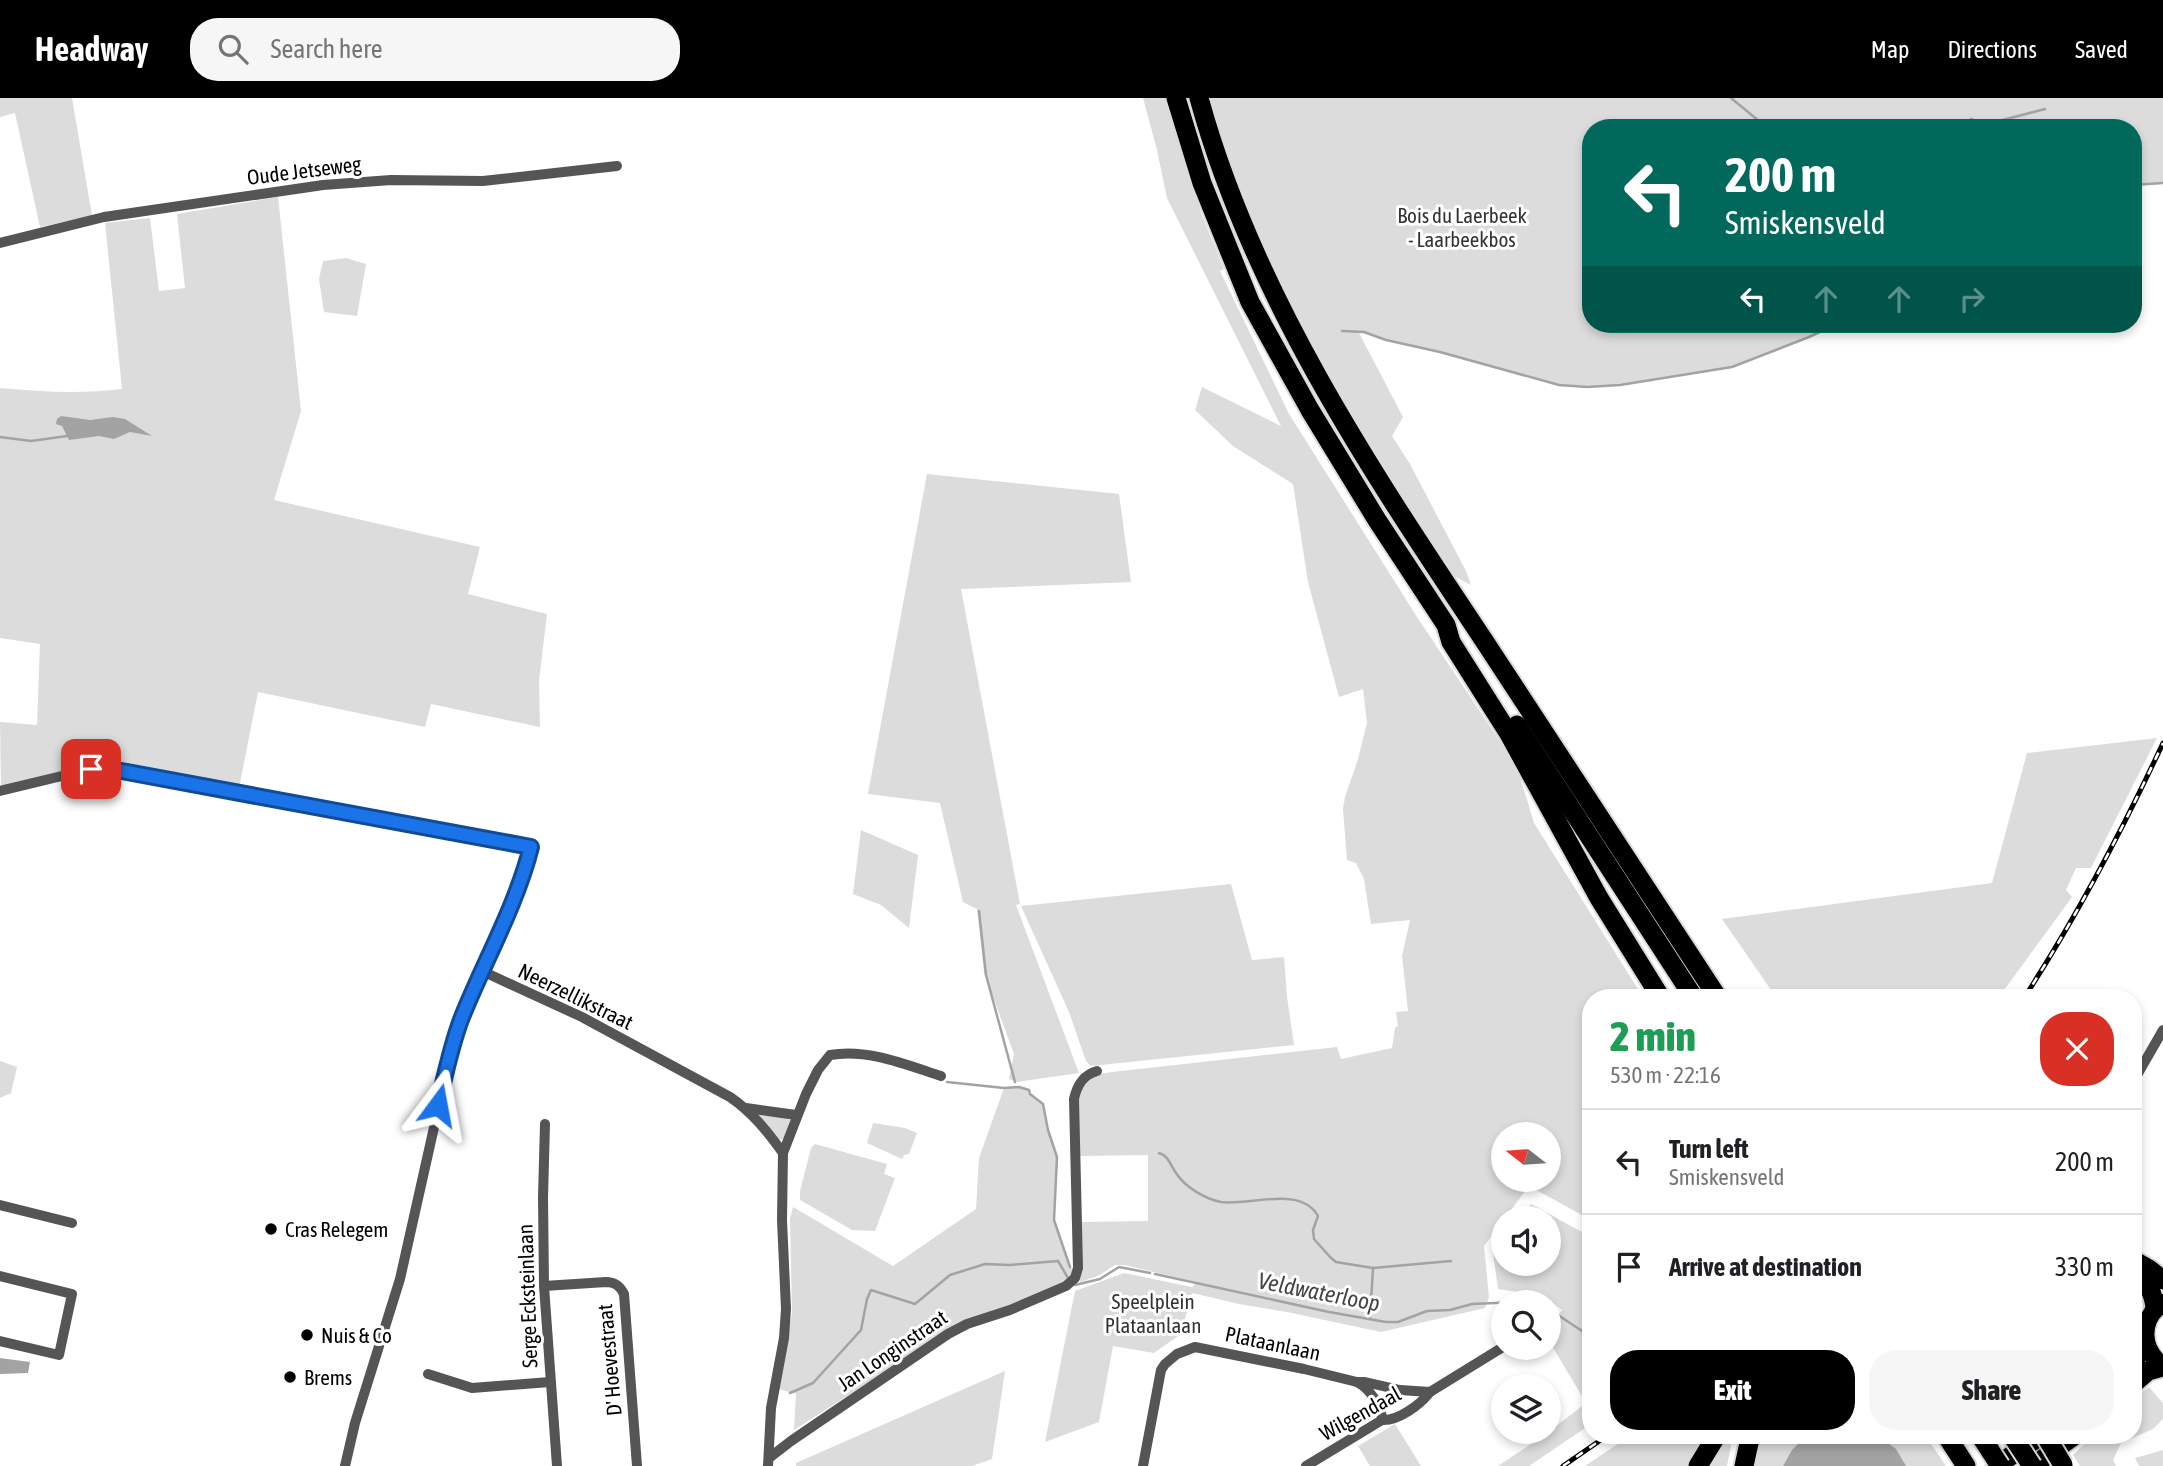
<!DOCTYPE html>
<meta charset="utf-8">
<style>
:root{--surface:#fff;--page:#f6f6f6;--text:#202124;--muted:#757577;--line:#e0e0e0;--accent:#000}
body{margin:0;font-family:"Asap Condensed",sans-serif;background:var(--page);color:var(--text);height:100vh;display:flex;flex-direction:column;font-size:26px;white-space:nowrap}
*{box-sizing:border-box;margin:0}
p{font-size:23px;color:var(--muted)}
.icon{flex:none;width:38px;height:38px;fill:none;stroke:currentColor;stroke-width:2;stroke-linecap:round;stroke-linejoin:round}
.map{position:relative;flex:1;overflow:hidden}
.drawer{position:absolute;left:1582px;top:891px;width:560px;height:455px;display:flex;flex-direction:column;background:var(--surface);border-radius:28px;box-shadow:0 4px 10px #0003}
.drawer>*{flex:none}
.hud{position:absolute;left:1582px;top:21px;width:560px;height:214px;border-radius:28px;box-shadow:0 4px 10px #0003;background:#00695c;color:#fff;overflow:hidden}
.needle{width:46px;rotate:287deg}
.tools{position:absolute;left:1491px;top:1024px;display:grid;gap:14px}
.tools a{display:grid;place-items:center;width:70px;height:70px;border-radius:50%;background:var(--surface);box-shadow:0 4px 10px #0003;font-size:35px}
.pin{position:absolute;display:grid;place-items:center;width:60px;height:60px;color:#fff;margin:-30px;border-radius:14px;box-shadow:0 4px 10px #0006}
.me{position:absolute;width:77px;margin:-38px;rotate:13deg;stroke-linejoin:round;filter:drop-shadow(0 0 5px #0008)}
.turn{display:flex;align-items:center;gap:24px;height:147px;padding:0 28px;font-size:32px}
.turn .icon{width:91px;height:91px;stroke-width:2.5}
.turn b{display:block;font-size:49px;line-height:60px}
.lanes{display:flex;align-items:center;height:66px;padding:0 28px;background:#0003;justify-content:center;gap:35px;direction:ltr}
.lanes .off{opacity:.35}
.round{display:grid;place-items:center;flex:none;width:74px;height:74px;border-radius:28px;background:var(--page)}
.summary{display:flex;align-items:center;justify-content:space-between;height:119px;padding:0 28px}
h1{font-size:42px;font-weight:800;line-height:52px;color:#1e9e55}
.cta{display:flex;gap:14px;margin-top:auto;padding:14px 28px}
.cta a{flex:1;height:80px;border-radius:28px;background:var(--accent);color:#fff;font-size:28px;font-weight:800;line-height:80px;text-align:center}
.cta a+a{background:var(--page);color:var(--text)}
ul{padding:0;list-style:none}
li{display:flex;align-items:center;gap:21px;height:105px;padding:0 28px;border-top:2px solid var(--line)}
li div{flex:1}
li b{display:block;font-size:26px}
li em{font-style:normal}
header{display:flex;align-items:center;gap:42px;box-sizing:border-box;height:98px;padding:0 35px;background:var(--accent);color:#fff}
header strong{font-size:33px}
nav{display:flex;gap:38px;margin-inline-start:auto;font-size:24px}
.search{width:490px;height:63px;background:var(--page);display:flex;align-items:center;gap:18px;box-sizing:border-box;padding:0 24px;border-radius:28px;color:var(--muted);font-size:26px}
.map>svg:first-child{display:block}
.green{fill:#dcdcdc;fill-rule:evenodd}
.water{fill:#a3a3a3}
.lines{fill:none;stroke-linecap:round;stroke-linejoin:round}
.stream{stroke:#a3a3a3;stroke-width:2.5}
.primary-casing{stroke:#dbdbdb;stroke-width:21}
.highway-casing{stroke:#dbdbdb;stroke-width:23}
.street{stroke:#555;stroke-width:10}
.primary{stroke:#000;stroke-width:18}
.highway{stroke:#000;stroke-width:19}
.rail-casing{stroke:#000;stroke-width:5}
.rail{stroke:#fff;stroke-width:2.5;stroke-dasharray:8;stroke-linecap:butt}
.highway-bridge-casing{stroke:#dbdbdb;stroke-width:23;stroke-linecap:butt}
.highway-bridge{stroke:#000;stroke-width:19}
.route-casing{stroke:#114b97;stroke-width:18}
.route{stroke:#1a73e8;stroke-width:12}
.poi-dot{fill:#000;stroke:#fff;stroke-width:2.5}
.labels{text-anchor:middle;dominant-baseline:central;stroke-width:6;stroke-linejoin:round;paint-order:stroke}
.street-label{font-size:21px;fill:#000;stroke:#fff}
.park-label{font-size:21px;fill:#333;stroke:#fff}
.poi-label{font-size:21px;fill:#000;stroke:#fff;text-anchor:start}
.water-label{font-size:23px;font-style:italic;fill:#444;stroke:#fff}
</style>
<header>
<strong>Headway</strong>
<div class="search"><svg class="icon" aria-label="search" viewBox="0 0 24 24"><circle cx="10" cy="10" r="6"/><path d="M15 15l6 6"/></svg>Search here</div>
<nav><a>Map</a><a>Directions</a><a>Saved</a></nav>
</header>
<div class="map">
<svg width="2163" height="1368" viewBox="0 0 2163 1368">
<rect width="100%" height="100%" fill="#fff"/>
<g class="green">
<polygon points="0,0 72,0 92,118 40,129 15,15 0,19"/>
<path d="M1143 0H1166L1195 89 1201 115 1224 171 1220 173 1289 316 1417 519 1517 669 1534 725 1643 899 1591 900V1122L1529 1088 1505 1120H1503V1123L1484 1148 1489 1199 1485 1210 1381 1234 1287 1214 1239 1206 1192 1195 1181 1236 1154 1255 1113 1248 1099 1324 1045 1344 1075 1193 1124 1175 1192 1189 1197 1184 1124 1167H1115L1098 1178 1080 1184V1124L1148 1123V1057L1080 1058C1078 1034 1069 992 1095 978 1100 975 1106 975 1112 974L1337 949 1341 961 1392 950 1395 930 1398 928 1396 914 1408 913 1402 858 1410 822 1371 826 1364 781 1356 765 1347 762 1343 711 1345 699 1358 661 1367 625 1363 591 1339 599 1308 484 1293 386 1233 348 1195 312 1202 289 1281 328 1167 100 1157 52ZM1503 1036H1549V1082H1503Z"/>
<path d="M1208 0H2163V85L2133 87V30H1591V226H1837L1809 239 1732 269 1620 287 1587 289 1559 287 1440 254 1386 242 1358 233 1403 319 1392 338 1410 366 1466 473 1471 487 1450 476C1413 416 1373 357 1338 296 1284 205 1236 102 1208 0Z"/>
<path d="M278 99 301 313 274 402 480 449 468 496 547 516 539 583 540 629 431 606 425 629 258 594 239 690 118 664H101L1 689 0 624 37 627 40 546 0 540V290C41 294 82 296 122 291L105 125 150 120 159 193 185 190 177 116Z"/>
<polygon points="346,160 366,166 357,218 324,214 319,181 323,163"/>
<polygon points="927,376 1119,396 1131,484 961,491 1020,806 1016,807 1079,975 1017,984 1009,981 1014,956 984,874 977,811 963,804 940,705 868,696"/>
<polygon points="2157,640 2091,770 2076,770 2066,792 2072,799 1999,899 1776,899 1722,821 1992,785 2027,655"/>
<polygon points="861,732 918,757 909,830 881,807 853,796"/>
<polygon points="1231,786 1252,862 1284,859 1287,899 1294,947 1091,968 1086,963 1069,914 1021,808"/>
<polygon points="0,963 17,969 11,995 0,1000"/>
<polygon points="1019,989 1029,992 1030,996 1043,1006 1048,1032 1057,1059 1054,1122 1074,1177 1071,1182 905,1261 794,1332 796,1296 779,1291 792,1215 790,1121 793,1109 893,1168 976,1111 979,1060 1004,990"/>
<polygon points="758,1017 784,1019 790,1022 785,1041 778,1042"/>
<polygon points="873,1025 905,1030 917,1035 909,1056 904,1057 902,1061 867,1045"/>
<polygon points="815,1046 887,1066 884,1076 895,1080 875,1133 852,1132 800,1102 800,1093 811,1050"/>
<polygon points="1531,1106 1591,1139 1591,1326 1529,1368 1498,1368 1543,1338 1586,1305 1549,1243 1549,1231 1562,1212 1544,1198 1498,1191 1493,1154 1503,1141 1503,1166 1549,1166 1549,1120 1520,1120"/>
<polygon points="1005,1273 992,1361 972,1368 796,1368 796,1365"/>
<polygon points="2149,1289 2163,1305 2163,1321 2153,1331 2121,1345 2113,1362 2116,1368 2080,1368 2073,1357 2093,1337 2133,1337 2133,1301"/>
<polygon points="1395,1326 1421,1368 1370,1368 1358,1348"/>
<polygon points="1631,1337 1707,1337 1689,1368 1585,1368"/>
<polygon points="1723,1337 1733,1337 1727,1368 1705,1368"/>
<polygon points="1758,1337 1925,1337 1946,1368 1750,1368"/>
<polygon points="2163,1352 2163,1368 2139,1368 2135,1360"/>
</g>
<g class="water">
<polygon points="61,318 90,322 113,319 125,321 152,338 130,334 114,341 99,338 69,342 62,328 56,326 57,321"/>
<polygon points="0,1260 30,1264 28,1275 0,1276"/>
<polygon points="1807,1337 1877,1337 1896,1351 1906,1368 1783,1368 1792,1352"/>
</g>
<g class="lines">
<g class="stream">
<polyline points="1731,0 1759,23 1772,30"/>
<polyline points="1995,24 2045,11"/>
<polyline points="1951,30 1972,21"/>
<polyline points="2133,87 2163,85"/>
<polyline points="1342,233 1364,234 1386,242 1440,254 1559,287 1587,289 1620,287 1732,269 1809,239 1837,226"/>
<polyline points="0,339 31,343 67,338"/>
<polyline points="979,813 986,877 1015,984"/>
<polyline points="947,984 1004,990 1019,989 1029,992 1030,996 1043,1006 1048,1032 1057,1059 1054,1122 1070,1169"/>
<path d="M1159 1055C1169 1058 1170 1067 1176 1075 1185 1089 1205 1101 1221 1104 1249 1108 1301 1087 1318 1118L1313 1132 1314 1141 1330 1159 1336 1164 1373 1170 1370 1221"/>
<polyline points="1373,1170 1451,1163"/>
<polyline points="1155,1176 1329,1214 1386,1224 1398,1224 1427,1213 1450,1212 1472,1206 1518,1204"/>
<polyline points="1075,1187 1100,1181 1119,1169 1150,1175"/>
<polyline points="1549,1211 1591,1239"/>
<polyline points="790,1295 813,1285 861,1232 867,1201 871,1192 915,1206 950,1177 985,1166 1010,1167 1058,1163 1068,1180"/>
</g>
<g class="primary-casing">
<path id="primary" d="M2163 1205C2139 1221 2140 1251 2163 1268"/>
</g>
<g class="highway-casing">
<g id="highway">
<polyline points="1176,0 1202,85 1250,204 1310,312 1377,422 1446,527 1451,544 1509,636 1599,800 1661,900"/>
<path d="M1199 0C1253 197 1371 373 1483 541 1561 661 1639 781 1718 900"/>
<polyline points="1517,627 1694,900"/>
<polyline points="2133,1162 2149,1171 2163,1182"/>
<path d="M2133 1175C2147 1184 2154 1194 2155 1211"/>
<polyline points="2133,1266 2145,1243"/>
<polyline points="2133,1286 2148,1273 2163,1269"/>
<polyline points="1946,1337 1966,1368"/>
<polyline points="1980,1337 1991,1354"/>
<polyline points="1698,1368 1717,1337"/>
<polyline points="1744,1368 1749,1345 1752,1337"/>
<polyline points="1996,1368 2042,1337"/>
<polyline points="2033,1368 2075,1337"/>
</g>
</g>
<g class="street">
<polyline points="0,145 104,119 323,87 391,82 483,83 617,68"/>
<path d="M0 693 91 671H112L531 749C513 822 472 886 450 958L400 1181 355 1325 345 1368"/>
<path d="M482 873 582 919 730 999C752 1014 767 1033 783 1055"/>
<polyline points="2133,984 2163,932"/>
<polyline points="746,1010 796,1017"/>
<polyline points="545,1026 543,1099 544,1188 557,1368"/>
<polyline points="2133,1030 2134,1031"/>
<polyline points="0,1107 72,1125"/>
<polyline points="0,1178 72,1196 59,1257 0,1243"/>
<path d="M544 1188 606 1184C615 1184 620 1188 624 1196L637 1368"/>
<polyline points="428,1276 472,1290 550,1284"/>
<path d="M1357 1284C1369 1290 1382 1308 1382 1322"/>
<path d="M769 1360 791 1343 948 1236 967 1226 1010 1212 1066 1188 1075 1180 1078 1170 1074 1001C1077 987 1083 977 1097 973"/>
<path d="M768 1368 771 1310 784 1240 786 1211 782 1122 783 1055 806 996 818 972 830 957C867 950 907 967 941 978"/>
<polyline points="1143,1368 1161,1272 1165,1266 1177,1256 1195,1249 1304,1271 1357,1284 1365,1284 1400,1292 1430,1294"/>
<path d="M1306 1368 1382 1322C1398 1323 1420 1307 1430 1294L1503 1249"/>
</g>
<use href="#primary" class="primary"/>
<use href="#highway" class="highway"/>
<g class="rail-casing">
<g id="rail">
<path d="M2024 900C2077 818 2122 733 2163 645"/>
<polyline points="1563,1368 1608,1337"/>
</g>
</g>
<use href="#rail" class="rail"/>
<g class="highway-bridge-casing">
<g id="highway-bridge">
<polyline points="2045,1337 2063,1367"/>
<polyline points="2013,1339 2032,1368"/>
<polyline points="1991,1354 2000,1368"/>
</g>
</g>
<use href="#highway-bridge" class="highway-bridge"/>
</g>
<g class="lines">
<g class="route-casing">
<path id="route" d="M91 671 116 672 531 749C516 808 485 862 462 919 451 947 445 978 438 1007"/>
</g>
<use href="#route" class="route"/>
</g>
<g class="poi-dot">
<circle cx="271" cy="1131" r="7"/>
<circle cx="307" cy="1237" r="7"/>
<circle cx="290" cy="1279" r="7"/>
</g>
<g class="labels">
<g class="street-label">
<text transform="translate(304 72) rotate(-7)">Oude Jetseweg</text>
<text transform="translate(576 898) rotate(26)">Neerzellikstraat</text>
<text transform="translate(527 1198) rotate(-92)">Serge Ecksteinlaan</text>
<text transform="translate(1273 1245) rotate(12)">Plataanlaan</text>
<text transform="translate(892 1252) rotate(-34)">Jan Longinstraat</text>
<text transform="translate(609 1262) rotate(-95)">D' Hoevestraat</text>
<text transform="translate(1360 1315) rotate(-29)">Wilgendaal</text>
</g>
<g class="park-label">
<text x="1462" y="117">Bois du Laerbeek<tspan x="1462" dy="24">- Laarbeekbos</tspan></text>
<text x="1153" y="1203">Speelplein<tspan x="1153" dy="24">Plataanlaan</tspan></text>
</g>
<g class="poi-label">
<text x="285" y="1131">Cras Relegem</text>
<text x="321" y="1237">Nuis &amp; Co</text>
<text x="304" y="1279">Brems</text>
</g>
<g class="water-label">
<text transform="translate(1319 1194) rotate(11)">Veldwaterloop</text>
</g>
</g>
</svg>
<div class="tools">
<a><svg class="needle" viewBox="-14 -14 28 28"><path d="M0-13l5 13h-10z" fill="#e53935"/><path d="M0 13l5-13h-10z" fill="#757577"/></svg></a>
<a><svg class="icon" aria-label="sound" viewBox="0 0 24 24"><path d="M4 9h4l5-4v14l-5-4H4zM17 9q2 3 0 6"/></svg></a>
<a><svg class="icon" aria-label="search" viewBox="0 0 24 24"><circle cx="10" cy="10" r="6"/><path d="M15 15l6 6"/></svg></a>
<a><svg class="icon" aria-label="layers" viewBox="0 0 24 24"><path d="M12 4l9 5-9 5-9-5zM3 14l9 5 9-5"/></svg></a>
</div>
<div class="pin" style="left:91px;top:671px;background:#d93025"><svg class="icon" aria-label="arrive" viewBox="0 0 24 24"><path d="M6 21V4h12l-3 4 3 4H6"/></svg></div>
<svg class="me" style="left:438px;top:1007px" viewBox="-20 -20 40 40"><path d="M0-17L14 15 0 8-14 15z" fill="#1a73e8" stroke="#fff" stroke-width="4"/></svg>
<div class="hud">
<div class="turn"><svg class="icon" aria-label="left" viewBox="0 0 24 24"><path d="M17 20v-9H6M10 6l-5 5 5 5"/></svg><div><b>200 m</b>Smiskensveld</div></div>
<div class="lanes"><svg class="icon" aria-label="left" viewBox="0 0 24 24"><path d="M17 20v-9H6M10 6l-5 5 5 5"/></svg><svg class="icon off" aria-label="ahead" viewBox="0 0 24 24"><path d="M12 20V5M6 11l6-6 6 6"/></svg><svg class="icon off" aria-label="ahead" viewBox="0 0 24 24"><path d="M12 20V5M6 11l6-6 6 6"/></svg><svg class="icon off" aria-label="right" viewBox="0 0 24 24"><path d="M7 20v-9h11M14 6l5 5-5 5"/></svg></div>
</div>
<section class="drawer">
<div class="summary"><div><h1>2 min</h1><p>530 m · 22:16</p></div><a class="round" style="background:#d93025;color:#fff"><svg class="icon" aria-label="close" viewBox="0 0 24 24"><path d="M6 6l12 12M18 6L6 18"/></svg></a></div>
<ul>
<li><svg class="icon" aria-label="left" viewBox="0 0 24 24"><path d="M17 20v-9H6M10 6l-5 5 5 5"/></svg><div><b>Turn left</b><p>Smiskensveld</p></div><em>200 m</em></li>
<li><svg class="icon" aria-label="arrive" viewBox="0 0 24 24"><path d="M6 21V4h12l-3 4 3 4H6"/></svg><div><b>Arrive at destination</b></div><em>330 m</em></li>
</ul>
<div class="cta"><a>Exit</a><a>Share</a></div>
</section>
</div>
